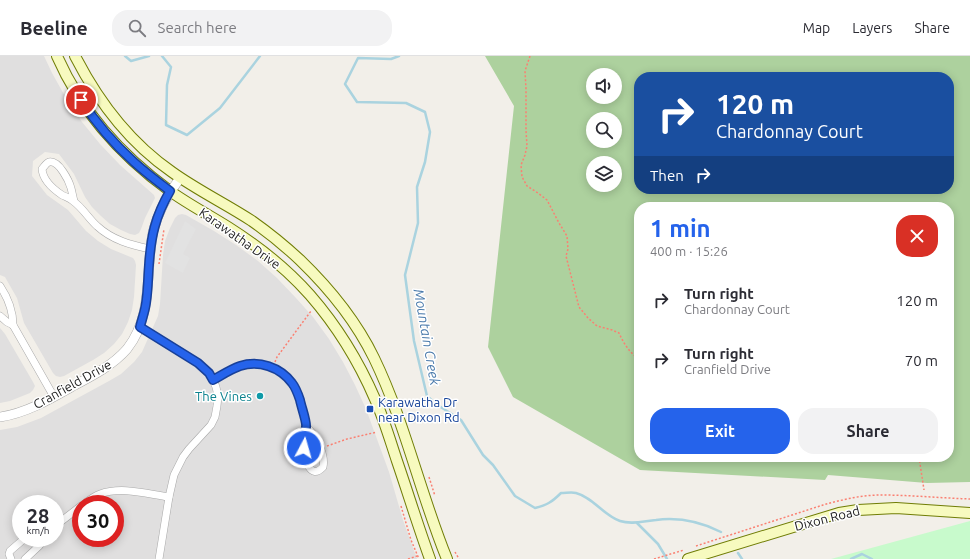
<!DOCTYPE html>
<meta charset="utf-8">
<style>
:root{--surface:#fff;--page:#f2f2f3;--text:#2b2b33;--muted:#7c7c81;--line:#e1e1e2;--accent:#2563eb}
body{margin:0;font-family:Ubuntu,sans-serif;background:var(--page);color:var(--text);height:100vh;display:flex;flex-direction:column;font-size:15px;white-space:nowrap}
*{box-sizing:border-box;margin:0}
p{font-size:13px;color:var(--muted)}
.icon{flex:none;width:22px;height:22px;fill:none;stroke:currentColor;stroke-width:2;stroke-linecap:round;stroke-linejoin:round}
.map{position:relative;flex:1;overflow:hidden}
.panel{position:absolute;left:634px;top:146px;width:320px;height:260px;display:flex;flex-direction:column;background:var(--surface);border-radius:16px;box-shadow:0 2px 10px #0003}
.panel>*{flex:none}
.banner{position:absolute;left:634px;top:16px;width:320px;height:122px;border-radius:16px;box-shadow:0 2px 10px #0003;background:#1a4fa0;color:#fff;overflow:hidden}
.tools{position:absolute;left:586px;top:12px;display:grid;gap:8px}
.tools a{display:grid;place-items:center;width:36px;height:36px;border-radius:50%;background:var(--surface);box-shadow:0 2px 10px #0003;font-size:20px}
.speed{position:absolute;left:12px;top:439px;display:flex;gap:8px;font-size:20px;font-weight:700;text-align:center}
.speed>*{display:grid;place-content:center;width:52px;height:52px;border-radius:50%;background:var(--surface);box-shadow:0 2px 10px #0003;line-height:1}
.speed small{font-size:10px;font-weight:400}
.speed .limit{border:6px solid #d22;background:#fff;color:#111}
.pin{position:absolute;display:grid;place-items:center;width:34px;height:34px;color:#fff;margin:-17px;border:2px solid #fff;border-radius:50%;box-shadow:0 1px 4px #0007}
.me{position:absolute;width:44px;margin:-22px;rotate:6deg;stroke-linejoin:round;filter:drop-shadow(0 0 3px #0008)}
.turn{display:flex;align-items:center;gap:14px;height:84px;padding:0 16px;font-size:18px}
.turn .icon{width:52px;height:52px;stroke-width:2.5}
.turn b{display:block;font-size:28px;line-height:34px}
.then{display:flex;align-items:center;height:38px;padding:0 16px;background:#0003;gap:8px;font-size:15px}
.round{display:grid;place-items:center;flex:none;width:42px;height:42px;border-radius:16px;background:var(--page)}
.overview{display:flex;align-items:center;justify-content:space-between;height:68px;padding:0 16px}
h1{font-size:24px;font-weight:700;line-height:30px;color:var(--accent)}
.cta{display:flex;gap:8px;margin-top:auto;padding:8px 16px}
.cta a{flex:1;height:46px;border-radius:16px;background:var(--accent);color:#fff;font-size:16px;font-weight:700;line-height:46px;text-align:center}
.cta a+a{background:var(--page);color:var(--text)}
ul{padding:0;list-style:none}
li{display:flex;align-items:center;gap:12px;height:60px;padding:0 16px}
li div{flex:1}
li b{display:block;font-size:15px}
li em{font-style:normal}
header{display:flex;align-items:center;gap:24px;box-sizing:border-box;height:56px;padding:0 20px;background:var(--surface);border-bottom:1px solid var(--line)}
header strong{font-size:19px}
nav{display:flex;gap:22px;margin-inline-start:auto;font-size:14px}
.search{width:280px;height:36px;background:var(--page);display:flex;align-items:center;gap:10px;box-sizing:border-box;padding:0 14px;border-radius:16px;color:var(--muted);font-size:15px}
.map>svg:first-child{display:block}
.residential{fill:#e0dfdf;fill-rule:evenodd}
.forest{fill:#add19e;fill-rule:evenodd}
.park{fill:#c8facc}
.parking{fill:#e2e2e2}
.lines{fill:none;stroke-linecap:round;stroke-linejoin:round}
.stream{stroke:#aad3df;stroke-width:2.5}
.minor-casing{stroke:#a9a9a9;stroke-width:8}
.tertiary-casing{stroke:#a9a9a9;stroke-width:10}
.secondary-casing{stroke:#707d05;stroke-width:12}
.path{stroke:#fa8072;stroke-width:1.5;stroke-dasharray:2 2;stroke-linecap:butt}
.minor{stroke:#fff;stroke-width:7}
.tertiary{stroke:#fff;stroke-width:9}
.secondary{stroke:#f7fabf;stroke-width:10}
.route-casing{stroke:#184099;stroke-width:10}
.route{stroke:#2563eb;stroke-width:7}
.culture-dot{fill:#0f9aa8;stroke:#fff;stroke-width:1.5}
.transit-dot{fill:#1a4fb4;stroke:#fff;stroke-width:1.5}
.labels{text-anchor:middle;dominant-baseline:central;stroke-width:3;stroke-linejoin:round;paint-order:stroke}
.street-label{font-size:13px;fill:#222;stroke:#fff}
.culture-label{font-size:13px;fill:#0d838f;stroke:#fff;text-anchor:end}
.transit-label{font-size:13px;fill:#164399;stroke:#fff;text-anchor:start}
.water-label{font-size:14px;font-style:italic;fill:#4a7aab;stroke:#fff}
</style>
<header>
<strong>Beeline</strong>
<div class="search"><svg class="icon" aria-label="search" viewBox="0 0 24 24"><circle cx="10" cy="10" r="6"/><path d="M15 15l6 6"/></svg>Search here</div>
<nav><a>Map</a><a>Layers</a><a>Share</a></nav>
</header>
<div class="map">
<svg width="970" height="503" viewBox="0 0 970 503">
<rect width="100%" height="100%" fill="#f2efe9"/>
<g class="residential">
<polygon points="0,0 44,0 52,17 66,42 82,66 100,88 120,109 154,139 155,142 145,162 141,173 139,177 135,179 130,178 121,174 110,168 101,160 92,151 85,141 74,118 59,98 45,96 33,105 32,120 47,139 68,154 86,175 98,185 111,193 133,202 135,205 136,209 134,241 132,254 128,266 122,278 114,288 104,297 93,304 64,320 60,321 56,320 53,317 24,267 17,242 5,221 0,219"/>
<path d="M182 158 186 159 214 175 236 189 258 205 277 222 296 242 313 261 329 283 343 306 355 329 366 353 389 416 403 464 417 503H0V374L17 371 41 362 109 325 121 318 134 306 142 296 158 260 160 248 163 199 165 185 170 172 175 162 178 159ZM21 448H55V482H21ZM81 448H115V482H81Z"/>
<polygon points="0,272 5,278 33,326 35,330 33,334 30,337 10,345 0,347"/>
</g>
<path class="forest" d="M485 0H970V426L927 427 828 419 825 424 640 414 513 341 488 291 514 50ZM593 19H615V41H593ZM639 21H949V133H639ZM593 63H615V85H593ZM593 107H615V129H593ZM639 151H949V401H639Z"/>
<polygon class="park" points="970,465 970,503 831,503"/>
<polygon class="parking" points="185,165 196,173 183,198 190,202 183,217 165,207"/>
<g class="lines">
<g class="stream">
<polyline points="125,0 131,5 149,0"/>
<polyline points="162,0 171,11 167,29 166,69 187,79 220,52 260,0"/>
<path d="M399 0 391 3 358 2 345 28 357 46 406 47 425 56 430 76 425 106 417 131 418 167 405 219 414 285 427 340 436 348 461 364 483 399 493 409 515 440 535 452C547 449 552 446 561 437 566 437 572 436 576 437 594 442 603 459 620 465 632 469 644 465 656 464 679 461 701 466 721 476"/>
<polyline points="637,467 658,488 667,503"/>
<polyline points="738,497 742,503"/>
<polyline points="851,503 862,498 872,503"/>
</g>
<g class="minor-casing">
<g id="minor">
<path d="M74 145C73 141 72 136 71 132 69 125 59 104 49 106 46 107 44 111 42 113 43 124 53 133 62 139 66 141 70 142 73 145 82 151 89 163 97 170 112 184 131 189 150 193"/>
<path d="M0 230C8 242 13 255 13 269"/>
<polyline points="0,260 7,266 13,269 54,341"/>
<polyline points="140,271 198,307 209,317 213,324 216,331 218,340 217,350 215,361 211,369 189,393 183,401 174,419 169,441 159,503"/>
<path d="M213 324C222 319 231 313 240 310 259 304 281 311 292 328 299 336 304 357 306 368 306 372 305 374 304 377 303 382 303 388 304 393 305 403 310 425 323 411 326 398 315 379 306 370"/>
<path d="M84 448C89 444 94 440 100 438 122 430 147 438 169 441"/>
<polyline points="55,470 81,450"/>
<polyline points="11,503 9,498 10,495 25,482"/>
<polyline points="25,503 39,490 45,482"/>
</g>
</g>
<g class="tertiary-casing">
<path id="tertiary" d="M0 361C27 357 52 342 75 329 94 319 113 309 127 293 154 259 145 215 153 176 158 155 168 138 180 122"/>
</g>
<g class="secondary-casing">
<g id="secondary">
<path d="M57 0C81 55 122 100 170 135 188 148 209 159 228 171 258 190 287 213 310 239 337 270 359 306 375 343 384 363 390 384 397 405 408 437 418 470 430 503"/>
<path d="M75 0C98 45 130 87 172 116 197 134 226 148 252 165 269 177 285 190 300 204 329 232 356 265 374 302 405 366 420 437 447 503"/>
<polyline points="688,503 839,457 858,454 896,452 970,457"/>
</g>
</g>
<g class="path">
<path d="M530 0 525 15 526 33V75L527 90 525 99 521 109 522 121 527 130 538 137 547 144 559 167 567 180 568 193 566 200 579 251 588 262 597 270 612 274 619 277C624 288 629 296 639 303"/>
<polyline points="159,208 164,173"/>
<polyline points="275,306 277,301 311,255"/>
<polyline points="327,390 347,383 377,376"/>
<polyline points="919,401 924,434"/>
<polyline points="429,421 435,440"/>
<polyline points="401,450 411,484 419,503"/>
<path d="M696 490 823 449C841 444 861 439 880 439 910 439 940 442 970 443"/>
<polyline points="455,496 459,503"/>
<polyline points="408,503 417,500"/>
<polyline points="654,503 684,494"/>
</g>
<use href="#minor" class="minor"/>
<use href="#tertiary" class="tertiary"/>
<use href="#secondary" class="secondary"/>
</g>
<g class="lines">
<g class="route-casing">
<path id="route" d="M81 44C96 67 114 88 134 106 145 116 158 126 170 135 155 161 151 180 149 209 148 222 148 234 146 247 145 255 142 263 140 271L198 307 209 317 213 324C222 319 231 313 240 310 259 304 280 311 292 327 296 332 298 338 300 344 301 350 307 366 306 371 306 373 305 375 304 377 303 382 304 387 304 392"/>
</g>
<use href="#route" class="route"/>
</g>
<circle class="culture-dot" cx="260" cy="340" r="4"/>
<rect class="transit-dot" x="366" y="349" width="8" height="8" rx="2"/>
<g class="labels">
<g class="street-label">
<text transform="translate(240 182) rotate(35)">Karawatha Drive</text>
<text transform="translate(72 328) rotate(-29)">Cranfield Drive</text>
<text transform="translate(827 462) rotate(-14)">Dixon Road</text>
</g>
<g class="culture-label">
<text x="252" y="340">The Vines</text>
</g>
<g class="transit-label">
<text x="378" y="346">Karawatha Dr<tspan x="378" dy="15">near Dixon Rd</tspan></text>
</g>
<g class="water-label">
<text transform="translate(427 281) rotate(80)">Mountain Creek</text>
</g>
</g>
</svg>
<div class="tools">
<a><svg class="icon" aria-label="sound" viewBox="0 0 24 24"><path d="M4 9h4l5-4v14l-5-4H4zM17 9q2 3 0 6"/></svg></a>
<a><svg class="icon" aria-label="search" viewBox="0 0 24 24"><circle cx="10" cy="10" r="6"/><path d="M15 15l6 6"/></svg></a>
<a><svg class="icon" aria-label="layers" viewBox="0 0 24 24"><path d="M12 4l9 5-9 5-9-5zM3 14l9 5 9-5"/></svg></a>
</div>
<div class="speed"><div>28<small>km/h</small></div><div class="limit">30</div></div>
<div class="pin" style="left:81px;top:44px;background:#d93025"><svg class="icon" aria-label="arrive" viewBox="0 0 24 24"><path d="M6 21V4h12l-3 4 3 4H6"/></svg></div>
<svg class="me" style="left:304px;top:392px" viewBox="-20 -20 40 40"><circle r="17" fill="#2563eb" stroke="#fff" stroke-width="3"/><path d="M0-11L8 9 0 5-8 9z" fill="#fff"/></svg>
<div class="banner">
<div class="turn"><svg class="icon" aria-label="right" viewBox="0 0 24 24"><path d="M7 20v-9h11M14 6l5 5-5 5"/></svg><div><b>120 m</b>Chardonnay Court</div></div>
<div class="then">Then<svg class="icon" aria-label="right" viewBox="0 0 24 24"><path d="M7 20v-9h11M14 6l5 5-5 5"/></svg></div>
</div>
<section class="panel">
<div class="overview"><div><h1>1 min</h1><p>400 m · 15:26</p></div><a class="round" style="background:#d93025;color:#fff"><svg class="icon" aria-label="close" viewBox="0 0 24 24"><path d="M6 6l12 12M18 6L6 18"/></svg></a></div>
<ul>
<li><svg class="icon" aria-label="right" viewBox="0 0 24 24"><path d="M7 20v-9h11M14 6l5 5-5 5"/></svg><div><b>Turn right</b><p>Chardonnay Court</p></div><em>120 m</em></li>
<li><svg class="icon" aria-label="right" viewBox="0 0 24 24"><path d="M7 20v-9h11M14 6l5 5-5 5"/></svg><div><b>Turn right</b><p>Cranfield Drive</p></div><em>70 m</em></li>
</ul>
<div class="cta"><a>Exit</a><a>Share</a></div>
</section>
</div>
